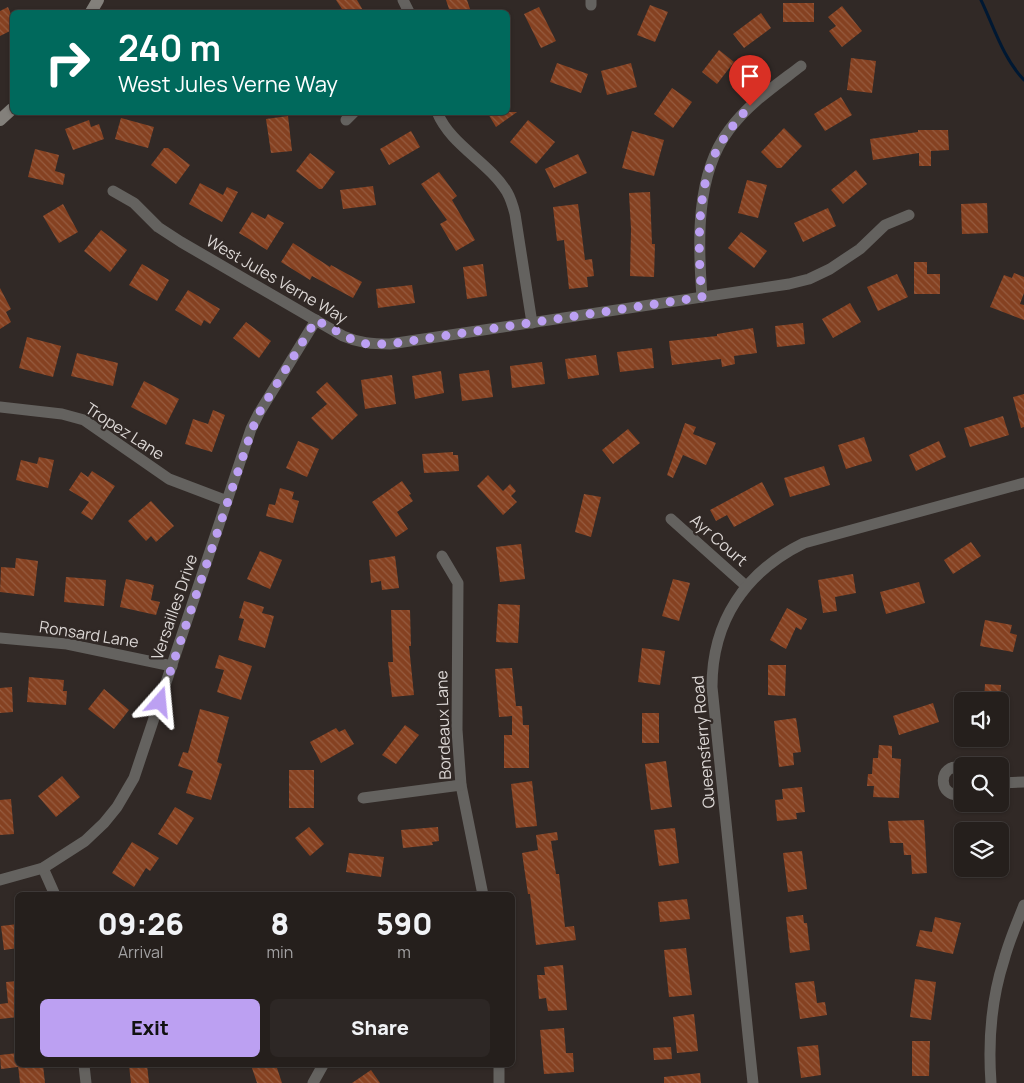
<!DOCTYPE html>
<style>
:root{--surface:#251f1c;--page:#2d2725;--text:#f1f3f6;--muted:#a3a2a3;--line:#423d3b;--accent:#bca0f2}
body{margin:0;font-family:Manrope,sans-serif;background:var(--page);color:var(--text);height:100vh;display:flex;flex-direction:column;font-size:19px;white-space:nowrap}
*{box-sizing:border-box;margin:0}
p{font-size:16px;color:var(--muted)}
.icon{flex:none;width:28px;height:28px;fill:none;stroke:currentColor;stroke-width:2;stroke-linecap:round;stroke-linejoin:round}
.map{position:relative;flex:1;overflow:hidden}
.side{position:absolute;left:15px;top:892px;width:500px;height:175px;display:flex;flex-direction:column;background:var(--surface);border-radius:8px;box-shadow:0 1px 4px #0004,0 0 0 1px var(--line)}
.side>*{flex:none}
.hud{position:absolute;left:10px;top:10px;width:500px;height:105px;border-radius:8px;box-shadow:0 1px 4px #0004,0 0 0 1px var(--line);background:#00695c;color:#fff;overflow:hidden}
.controls{position:absolute;left:954px;top:692px;display:grid;gap:10px}
.controls a{display:grid;place-items:center;width:55px;height:55px;border-radius:8px;background:var(--surface);box-shadow:0 1px 4px #0004,0 0 0 1px var(--line);font-size:25px}
.pin{position:absolute;display:grid;place-items:center;width:42px;height:42px;color:#fff;margin:-51px -21px;border-radius:50% 50% 50% 0;rotate:-45deg;box-shadow:0 0 5px #0007}
.pin .icon{rotate:45deg}
.me{position:absolute;width:55px;margin:-28px;rotate:18deg;stroke-linejoin:round;filter:drop-shadow(0 0 4px #0008)}
.turn{display:flex;align-items:center;gap:18px;height:105px;padding:0 25px;font-size:22px}
.turn .icon{width:65px;height:65px;stroke-width:2.5}
.turn b{display:block;font-size:35px;line-height:42px}
.eta{display:flex;justify-content:space-evenly;align-items:center;height:85px;text-align:center}
.eta b{font-size:30px;font-weight:800;line-height:35px}
.button{display:flex;gap:10px;margin-top:auto;padding:10px 25px}
.button a{flex:1;height:58px;border-radius:8px;background:var(--accent);color:#111;font-size:20px;font-weight:800;line-height:58px;text-align:center}
.button a+a{background:var(--page);color:var(--text)}
.map>svg:first-child{display:block}
.lines{fill:none;stroke-linecap:round;stroke-linejoin:round}
.stream{stroke:#001832;stroke-width:3}
.building{fill:url(#building-back-hatch)}
.street{stroke:#64625f;stroke-width:11}
.secondary{stroke:#83807b;stroke-width:12}
.route{stroke:#bca0f2;stroke-width:9;stroke-dasharray:0 16.2}
.labels{text-anchor:middle;dominant-baseline:central;stroke-width:4.5;stroke-linejoin:round;paint-order:stroke}
.street-label{font-size:16px;fill:#dcd7d5;stroke:#312926}
</style>
<div class="map">
<svg width="1024" height="1083" viewBox="0 0 1024 1083">
<defs>
<pattern id="building-back-hatch" width="6" height="6" patternUnits="userSpaceOnUse" patternTransform="scale(1.25)"><rect width="6" height="6" fill="#854121"/><path d="M-1 5l2 2M0 0l6 6M5-1l2 2" fill="none" stroke="#965c40"/></pattern>
</defs>
<rect width="100%" height="100%" fill="#312926"/>
<g class="lines">
<path class="stream" d="M981 0C994 27 1003 58 1024 80"/>
</g>
<g class="building">
<polygon points="336,0 357,0 364,12 344,12"/>
<polygon points="446,0 467,0 471,12 450,12"/>
<rect x="783" y="3" width="31" height="19"/>
<polygon points="650,5 668,12 655,42 637,35"/>
<polygon points="842,6 862,31 842,47 829,31 836,26 828,17"/>
<polygon points="8,7 12,17 12,30 0,36 0,11"/>
<polygon points="539,7 556,41 541,48 524,14"/>
<polygon points="761,13 771,28 744,48 733,34"/>
<polygon points="719,50 734,62 717,84 702,72"/>
<polygon points="851,58 876,61 872,93 847,90"/>
<polygon points="557,63 588,74 581,93 550,82"/>
<polygon points="631,63 637,87 607,95 601,71"/>
<polygon points="672,88 692,102 673,128 654,114"/>
<polygon points="841,97 852,115 825,131 814,114"/>
<polygon points="487,112 517,112 496,127"/>
<polygon points="288,116 292,151 271,153 266,119"/>
<polygon points="121,118 154,127 148,148 115,139"/>
<polygon points="89,120 91,127 99,124 104,139 73,150 65,129"/>
<polygon points="528,120 555,142 536,164 510,142"/>
<polygon points="784,128 802,146 781,168 777,168 761,152"/>
<polygon points="918,130 948,130 949,150 931,151 931,166 919,166 919,153 873,160 870,139 918,132"/>
<polygon points="411,131 420,147 389,165 380,149"/>
<polygon points="632,131 664,140 654,176 622,168"/>
<polygon points="164,148 168,148 190,165 176,184 151,165"/>
<polygon points="35,149 59,155 55,171 65,174 63,185 28,177"/>
<polygon points="310,153 335,172 322,189 319,189 296,171"/>
<polygon points="578,154 587,173 554,188 545,169"/>
<polygon points="856,170 867,184 843,204 831,190"/>
<polygon points="439,172 457,196 452,200 475,240 456,251 440,224 447,220 421,184"/>
<polygon points="747,180 767,185 758,218 738,213"/>
<polygon points="200,183 223,195 227,187 238,192 222,222 189,204"/>
<polygon points="373,186 376,205 343,209 340,190"/>
<polygon points="650,192 652,244 655,244 654,277 630,276 631,229 629,193"/>
<polygon points="987,203 988,233 962,234 961,204"/>
<polygon points="63,204 78,232 59,243 43,216"/>
<polygon points="578,204 585,260 592,259 594,276 587,277 588,287 569,289 564,240 557,241 553,207"/>
<polygon points="828,208 836,226 803,242 794,223"/>
<polygon points="252,212 265,219 268,214 284,223 267,250 239,233"/>
<polygon points="101,230 127,250 110,272 84,251"/>
<polygon points="741,232 767,251 754,268 728,248"/>
<polygon points="293,243 330,267 331,265 362,282 353,298 312,276 310,280 281,262"/>
<polygon points="914,262 927,262 927,274 940,274 940,294 914,294"/>
<polygon points="142,264 169,280 157,301 129,285"/>
<polygon points="483,264 487,296 467,299 463,267"/>
<polygon points="1014,273 1024,277 1024,293 1020,304 1024,305 1024,320 990,307 1004,275 1012,278"/>
<polygon points="897,274 908,297 878,311 867,287"/>
<polygon points="412,285 415,303 378,308 376,289"/>
<polygon points="0,288 11,309 6,312 11,322 0,329"/>
<polygon points="188,290 220,309 210,324 204,320 201,326 175,310"/>
<polygon points="850,303 861,322 833,338 822,319"/>
<polygon points="246,322 271,341 259,358 233,338"/>
<polygon points="803,323 805,344 777,347 775,326"/>
<polygon points="753,328 757,353 734,356 735,364 722,367 721,359 672,365 669,341 717,336 717,334"/>
<polygon points="27,337 61,346 53,377 19,368"/>
<polygon points="652,348 654,368 620,372 617,352"/>
<polygon points="77,353 118,363 113,386 71,376"/>
<polygon points="596,355 599,375 568,379 565,359"/>
<polygon points="542,362 545,384 512,388 510,366"/>
<polygon points="489,370 493,397 462,401 459,374"/>
<polygon points="441,371 444,393 415,399 412,376"/>
<polygon points="392,375 396,404 365,409 361,380"/>
<polygon points="144,381 179,399 166,425 131,407"/>
<polygon points="327,382 358,415 332,440 311,418 327,404 316,392"/>
<polygon points="1024,394 1024,427 1021,428 1013,397"/>
<polygon points="213,410 225,415 212,452 185,444 193,419 208,424"/>
<polygon points="1003,416 1009,435 970,447 964,428"/>
<polygon points="685,423 696,427 693,434 716,443 706,465 683,455 673,478 667,475"/>
<polygon points="628,429 640,443 613,464 602,450"/>
<polygon points="864,437 872,461 846,469 838,445"/>
<polygon points="298,441 319,449 307,477 286,468"/>
<polygon points="939,441 946,457 916,471 909,455"/>
<polygon points="453,452 453,455 458,455 459,471 424,473 422,454"/>
<polygon points="39,457 54,460 48,488 16,480 21,460 37,464"/>
<polygon points="824,466 830,485 790,497 784,478"/>
<polygon points="92,471 115,486 92,520 81,513 89,502 69,490 81,472 88,477"/>
<polygon points="488,475 503,491 510,484 516,491 511,496 517,502 503,515 477,486"/>
<polygon points="402,481 411,494 409,495 413,501 397,512 408,529 396,537 372,502"/>
<polygon points="762,482 774,505 734,527 727,515 716,521 710,510"/>
<polygon points="280,488 294,492 292,499 299,501 293,523 266,516 269,504 275,505"/>
<polygon points="584,494 601,497 591,537 575,532"/>
<polygon points="151,501 174,526 156,542 151,536 146,541 128,521"/>
<polygon points="971,542 981,556 953,574 944,560"/>
<polygon points="521,544 525,579 500,582 496,547"/>
<polygon points="260,551 282,560 270,589 247,579"/>
<polygon points="395,556 399,588 382,590 381,581 371,583 369,560"/>
<polygon points="16,558 38,561 34,596 0,592 1,567 15,568"/>
<polygon points="853,574 856,593 835,597 837,611 823,613 818,580"/>
<polygon points="66,577 106,580 104,606 64,602"/>
<polygon points="126,579 154,585 151,600 160,602 156,615 120,607"/>
<polygon points="673,579 690,583 679,621 662,616"/>
<polygon points="919,582 925,603 886,614 880,592"/>
<polygon points="244,601 264,607 262,613 274,616 265,648 238,640 244,619 239,618"/>
<polygon points="498,604 520,605 518,643 496,642"/>
<polygon points="787,608 807,619 801,630 796,627 786,649 770,640"/>
<polygon points="391,610 410,610 411,646 409,646 414,695 392,697 388,662 393,662"/>
<polygon points="985,620 1012,625 1010,633 1017,635 1013,652 980,646"/>
<polygon points="642,648 665,651 660,685 638,682"/>
<polygon points="219,655 252,666 241,700 217,692 224,670 215,668"/>
<polygon points="768,665 786,665 785,696 768,695"/>
<polygon points="512,668 516,706 522,706 523,725 529,725 529,768 504,768 504,735 512,735 512,716 499,717 495,669"/>
<polygon points="29,677 64,680 63,691 67,691 66,705 27,702"/>
<polygon points="985,684 1001,685 1000,701 984,701"/>
<polygon points="12,687 13,712 0,713 0,688"/>
<polygon points="104,689 129,710 114,729 88,709"/>
<polygon points="933,703 939,722 899,735 893,716"/>
<polygon points="200,709 229,717 217,762 222,764 211,800 186,793 193,771 178,766 183,752 188,753"/>
<rect x="642" y="713" width="17" height="30"/>
<polygon points="796,718 801,752 793,753 794,765 779,767 774,721"/>
<polygon points="405,725 419,735 396,764 382,755"/>
<polygon points="336,728 339,732 345,729 354,744 321,763 310,742"/>
<polygon points="879,745 892,746 892,758 901,759 899,798 873,797 874,786 867,786 868,774 872,774 873,758 878,758"/>
<polygon points="666,761 672,807 651,810 645,764"/>
<rect x="289" y="770" width="25" height="38"/>
<polygon points="62,776 80,797 56,817 38,796"/>
<polygon points="532,781 537,826 516,828 511,784"/>
<polygon points="802,787 805,812 796,813 797,819 777,821 775,800 783,799 782,789"/>
<polygon points="11,799 14,834 0,835 0,800"/>
<polygon points="175,807 194,818 177,845 158,834"/>
<polygon points="924,820 927,873 912,874 911,855 904,855 903,843 890,843 888,821"/>
<polygon points="309,827 324,844 310,856 295,838"/>
<polygon points="438,827 439,841 432,842 433,845 403,848 401,830"/>
<polygon points="675,828 679,863 659,866 654,830"/>
<polygon points="557,832 558,840 551,841 556,874 559,874 565,927 574,926 576,940 536,945 530,894 528,894 522,853 538,850 536,835"/>
<polygon points="132,842 159,858 150,871 146,868 134,887 112,873"/>
<polygon points="802,851 807,889 788,892 783,853"/>
<polygon points="349,853 384,857 381,877 346,872"/>
<polygon points="687,899 690,919 660,922 658,902"/>
<polygon points="803,915 804,923 807,923 810,950 790,953 786,917"/>
<polygon points="935,917 961,923 953,954 916,946 920,930 932,932"/>
<polygon points="18,924 18,948 4,950 1,926"/>
<polygon points="686,948 692,995 669,997 664,950"/>
<polygon points="563,965 567,1010 548,1011 546,998 539,999 537,975 545,975 544,967"/>
<polygon points="915,979 936,982 931,1020 910,1017"/>
<polygon points="18,981 18,1017 0,1019 0,1004 8,1003 6,982"/>
<polygon points="814,981 817,1003 825,1002 827,1015 800,1019 795,983"/>
<polygon points="694,1014 698,1051 677,1053 673,1017"/>
<polygon points="564,1028 566,1053 573,1053 574,1072 544,1074 540,1030"/>
<polygon points="912,1041 930,1041 929,1076 912,1076"/>
<polygon points="818,1045 821,1075 801,1078 797,1047"/>
<polygon points="671,1047 672,1059 654,1060 653,1048"/>
<polygon points="18,1053 18,1067 1,1069 0,1055"/>
<polygon points="18,1065 43,1065 45,1083 20,1083"/>
<polygon points="129,1065 147,1065 149,1083 131,1083"/>
<polygon points="251,1065 276,1065 282,1083 257,1083"/>
<polygon points="371,1070 380,1083 352,1083"/>
<polygon points="700,1073 701,1083 664,1083 664,1077"/>
</g>
<g class="lines">
<g class="street">
<polyline points="403,0 409,12"/>
<polyline points="591,0 591,5"/>
<path d="M437 112C451 146 488 161 507 192 511 199 513 206 515 214L532 323"/>
<polyline points="346,120 354,112"/>
<path d="M113 191 134 203 158 227 181 242 343 336C359 343 372 344 390 344L789 284 809 279 830 269 860 249 885 225 909 215"/>
<path d="M702 297C698 244 695 175 729 130 748 104 775 86 801 66"/>
<polyline points="0,407 62,414 84,420 169,479 227,501"/>
<polyline points="671,519 746,586"/>
<polyline points="442,556 458,583 457,730 461,785 483,895"/>
<polyline points="0,638 67,644 172,666"/>
<path d="M962 768C937 761 937 800 962 794"/>
<polyline points="1000,783 1024,782"/>
<polyline points="363,798 461,785"/>
<polyline points="43,868 55,895"/>
<polyline points="0,880 43,868 85,841 104,823 117,807 134,778 251,429 259,413 316,320"/>
<polyline points="84,1065 86,1083"/>
<polyline points="313,1083 323,1065"/>
<polyline points="499,1083 499,1065"/>
<path d="M753 1083 712 687C712 621 745 572 804 543L1024 483"/>
<path d="M991 1083C988 1041 991 1000 1004 960 1009 941 1017 923 1024 905"/>
</g>
<g class="secondary">
<polyline points="91,12 98,0"/>
<polyline points="0,120 12,109"/>
</g>
</g>
<g class="lines">
<path class="route" d="M160 702 252 430 259 413 316 320 355 341 367 344H390L702 297C698 255 696 196 714 156 723 137 736 121 750 106"/>
</g>
<g class="labels">
<g class="street-label">
<text transform="translate(277 279) rotate(30)">West Jules Verne Way</text>
<text transform="translate(125 431) rotate(33)">Tropez Lane</text>
<text transform="translate(719 540) rotate(41)">Ayr Court</text>
<text transform="translate(174 607) rotate(-71)">Versailles Drive</text>
<text transform="translate(89 634) rotate(9)">Ronsard Lane</text>
<text transform="translate(443 725) rotate(-92)">Bordeaux Lane</text>
<text transform="translate(703 742) rotate(-95)">Queensferry Road</text>
</g>
</g>
</svg>
<div class="controls">
<a><svg class="icon" aria-label="sound" viewBox="0 0 24 24"><path d="M4 9h4l5-4v14l-5-4H4zM17 9q2 3 0 6"/></svg></a>
<a><svg class="icon" aria-label="search" viewBox="0 0 24 24"><circle cx="10" cy="10" r="6"/><path d="M15 15l6 6"/></svg></a>
<a><svg class="icon" aria-label="layers" viewBox="0 0 24 24"><path d="M12 4l9 5-9 5-9-5zM3 14l9 5 9-5"/></svg></a>
</div>
<div class="pin" style="left:750px;top:106px;background:#d93025"><svg class="icon" aria-label="arrive" viewBox="0 0 24 24"><path d="M6 21V4h12l-3 4 3 4H6"/></svg></div>
<svg class="me" style="left:160px;top:702px" viewBox="-20 -20 40 40"><path d="M0-17L14 15 0 8-14 15z" fill="#bca0f2" stroke="#fff" stroke-width="4"/></svg>
<div class="hud">
<div class="turn"><svg class="icon" aria-label="right" viewBox="0 0 24 24"><path d="M7 20v-9h11M14 6l5 5-5 5"/></svg><div><b>240 m</b>West Jules Verne Way</div></div>
</div>
<section class="side">
<div class="eta">
<div><b>09:26</b><p>Arrival</p></div>
<div><b>8</b><p>min</p></div>
<div><b>590</b><p>m</p></div>
</div>
<div class="button"><a>Exit</a><a>Share</a></div>
</section>
</div>
